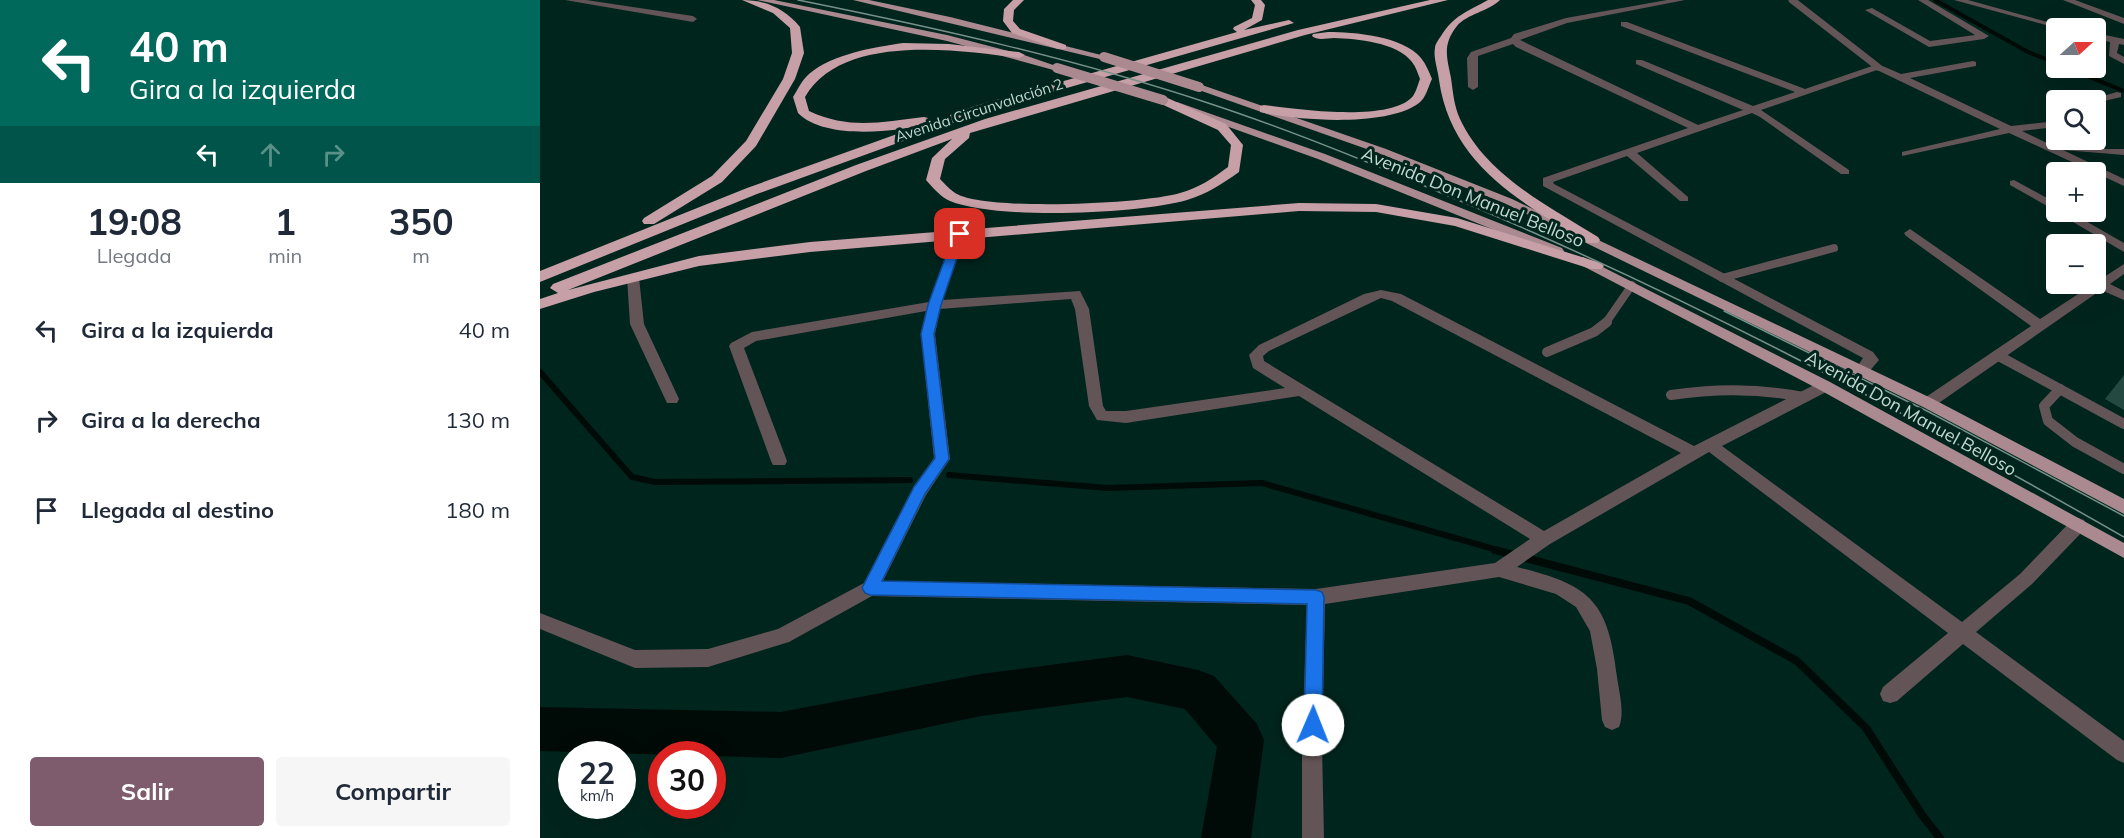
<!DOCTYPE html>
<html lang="es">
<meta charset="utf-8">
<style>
:root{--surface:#fff;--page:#f6f6f7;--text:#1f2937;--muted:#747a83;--accent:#7e5c6d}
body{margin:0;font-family:Mulish,sans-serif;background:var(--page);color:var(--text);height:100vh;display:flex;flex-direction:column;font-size:22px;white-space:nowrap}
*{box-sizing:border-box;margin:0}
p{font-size:20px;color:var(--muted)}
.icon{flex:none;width:33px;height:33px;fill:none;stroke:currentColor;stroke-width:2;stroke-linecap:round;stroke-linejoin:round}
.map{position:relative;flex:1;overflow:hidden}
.details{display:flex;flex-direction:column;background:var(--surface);width:540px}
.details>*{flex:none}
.hud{background:#00695c;color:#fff;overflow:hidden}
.needle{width:39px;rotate:69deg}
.fabs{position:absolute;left:1506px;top:18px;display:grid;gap:12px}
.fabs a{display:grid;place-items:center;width:60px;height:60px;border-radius:6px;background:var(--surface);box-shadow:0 6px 24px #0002;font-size:30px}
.speed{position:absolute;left:18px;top:741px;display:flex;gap:12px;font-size:30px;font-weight:700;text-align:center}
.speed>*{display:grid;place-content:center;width:78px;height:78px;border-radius:50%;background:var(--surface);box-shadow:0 6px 24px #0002;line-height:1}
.speed small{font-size:15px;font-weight:400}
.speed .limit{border:9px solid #d22;background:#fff;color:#111}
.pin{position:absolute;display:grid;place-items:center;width:51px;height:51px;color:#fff;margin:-26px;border-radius:12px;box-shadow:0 3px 9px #0006}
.me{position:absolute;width:66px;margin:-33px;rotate:1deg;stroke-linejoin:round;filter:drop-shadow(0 0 4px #0008)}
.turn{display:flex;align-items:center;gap:21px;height:126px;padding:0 30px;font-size:27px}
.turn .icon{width:78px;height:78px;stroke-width:2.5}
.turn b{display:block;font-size:42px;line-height:51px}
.lanes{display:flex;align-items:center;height:57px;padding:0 30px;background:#0003;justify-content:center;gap:30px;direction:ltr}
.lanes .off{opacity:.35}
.eta{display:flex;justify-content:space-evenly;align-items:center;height:102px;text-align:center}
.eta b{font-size:36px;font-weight:700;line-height:42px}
.cta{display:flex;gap:12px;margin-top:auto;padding:12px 30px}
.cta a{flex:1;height:69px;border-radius:6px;background:var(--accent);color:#fff;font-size:24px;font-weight:700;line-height:69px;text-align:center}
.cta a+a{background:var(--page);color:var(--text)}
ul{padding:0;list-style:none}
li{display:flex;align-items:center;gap:18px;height:90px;padding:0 30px}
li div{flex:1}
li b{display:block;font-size:22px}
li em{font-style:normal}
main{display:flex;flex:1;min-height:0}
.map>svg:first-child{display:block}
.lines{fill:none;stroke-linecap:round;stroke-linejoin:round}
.stream-far2{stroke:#000a06;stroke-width:4}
.stream-far1{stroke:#000a06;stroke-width:6}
.stream{stroke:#000a06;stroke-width:8}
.river{fill:#000a06;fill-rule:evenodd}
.lane-far2{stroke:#635457;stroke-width:7}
.lane-far1{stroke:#635457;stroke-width:8}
.lane{stroke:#635457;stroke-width:10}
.street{fill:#635457;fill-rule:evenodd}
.primary{fill:#aa8a90;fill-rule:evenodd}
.highway{fill:#c69fa7;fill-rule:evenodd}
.tram{stroke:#759189;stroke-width:1.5}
.primary-bridge{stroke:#aa8a90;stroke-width:10}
.wall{fill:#234940}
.route{fill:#1a73e8;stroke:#114b97;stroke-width:1.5}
.labels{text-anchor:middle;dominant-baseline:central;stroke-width:6;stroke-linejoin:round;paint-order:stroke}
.far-street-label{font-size:15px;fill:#c3d8d1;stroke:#00251d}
.street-label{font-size:18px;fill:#c3d8d1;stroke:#00251d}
</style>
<main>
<section class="details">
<div class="hud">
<div class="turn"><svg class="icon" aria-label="left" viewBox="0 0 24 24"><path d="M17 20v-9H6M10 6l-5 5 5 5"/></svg><div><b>40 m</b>Gira a la izquierda</div></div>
<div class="lanes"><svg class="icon" aria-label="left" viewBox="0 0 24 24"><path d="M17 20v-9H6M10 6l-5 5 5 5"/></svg><svg class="icon off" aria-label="ahead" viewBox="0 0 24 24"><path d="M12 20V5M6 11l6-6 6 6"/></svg><svg class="icon off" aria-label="right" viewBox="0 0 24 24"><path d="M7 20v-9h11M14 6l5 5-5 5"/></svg></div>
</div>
<div class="eta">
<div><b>19:08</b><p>Llegada</p></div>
<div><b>1</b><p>min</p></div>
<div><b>350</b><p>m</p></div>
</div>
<ul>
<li><svg class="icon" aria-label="left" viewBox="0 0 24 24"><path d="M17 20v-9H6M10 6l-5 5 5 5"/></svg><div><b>Gira a la izquierda</b></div><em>40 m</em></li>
<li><svg class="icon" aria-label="right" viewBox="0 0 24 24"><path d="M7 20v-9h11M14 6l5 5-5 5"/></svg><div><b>Gira a la derecha</b></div><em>130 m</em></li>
<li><svg class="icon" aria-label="arrive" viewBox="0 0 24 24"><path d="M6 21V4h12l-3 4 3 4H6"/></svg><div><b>Llegada al destino</b></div><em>180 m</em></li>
</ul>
<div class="cta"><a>Salir</a><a>Compartir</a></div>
</section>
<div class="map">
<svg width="1584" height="838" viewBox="0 0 1584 838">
<rect width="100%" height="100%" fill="#00251d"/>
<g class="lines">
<g class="stream-far2">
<polyline points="1395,0 1488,52 1516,63"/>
<polyline points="1527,68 1584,91"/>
</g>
<g class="stream-far1">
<polyline points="0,372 92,477 115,482 370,480"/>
<polyline points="409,475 568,488 722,483 961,551"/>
</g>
<polyline class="stream" points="955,550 1149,601 1257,661 1326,728 1382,815 1400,838"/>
<polygon class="river" points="587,655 658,670 674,676 717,724 724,740 711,838 661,838 677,747 645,709 587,697 441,716 241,758 0,751 0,707 241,712 441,674"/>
<polyline class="lane-far2" points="1252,0 1338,67"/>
<g class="lane-far1">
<polyline points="1182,278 1294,248"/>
<polyline points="1065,324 1092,285"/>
</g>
<g class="lane">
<polyline points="1007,352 1054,332 1067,322"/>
<polyline points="1457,355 1584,424"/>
<polyline points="1520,389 1504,406 1508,421 1535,442 1584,469"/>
<path d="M1131 395C1177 388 1218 388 1263 397"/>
</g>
<g class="street">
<polygon points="25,0 46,0 153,16 157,19 153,22"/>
<polygon points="1127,0 1145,0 1027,23 980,40 1158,125 1203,110 1096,64 1096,60 1102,60 1213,106 1255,92 1081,26 1081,22 1087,22 1265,89 1338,64 1361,74 1433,61 1436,62 1436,66 1370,78 1471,126 1516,121 1516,127 1482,131 1511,145 1545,144 1566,149 1584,149 1584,155 1523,150 1584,179 1584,186 1469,133 1362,156 1362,152 1460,129 1337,70 1221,110 1309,170 1309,174 1301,174 1220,117 1212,113 1097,153 1148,197 1148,201 1140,201 1087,156 1013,182 1014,184 1333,352 1339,360 1327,374 1317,374 1315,370 1323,358 1003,186 1003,178 1148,128 976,47 973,44 938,56 938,87 933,90 928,87 927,58 931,52 971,38 974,34 1026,18"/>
<polygon points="1378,0 1388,0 1449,36 1444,39 1389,47 1325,10 1332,8 1390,41 1435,35"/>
<polygon points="1414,0 1428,0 1529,28 1517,28"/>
<polygon points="1523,0 1535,0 1584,18 1584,24"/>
<polygon points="1556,33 1584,39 1584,45 1579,44 1577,53 1584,57 1584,64 1569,56 1570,42 1556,39"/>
<polygon points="1577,92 1581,93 1581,97 1556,103 1556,100 1549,100"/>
<polygon points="1474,180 1516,203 1516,211 1470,185 1470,181"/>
<polygon points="1516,212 1530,212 1584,243 1584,252"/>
<polygon points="1370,229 1500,319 1584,264 1584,274 1570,284 1584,291 1584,300 1561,290 1393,407 1383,407 1381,403 1383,399 1491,326 1366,236 1364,233"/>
<path d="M420 230 426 234 402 300 540 291 549 309 563 406 566 411H586L745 388 713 368 709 355 719 345 824 294 841 290 861 294 1154 446 1280 382H1290L1292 386 1290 390 1182 446 1422 622 1480 574 1532 520 1538 518 1544 520 1546 525 1544 530 1492 584 1436 632 1584 741V763L1577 760 1423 644 1357 701 1350 703 1343 701 1340 694 1343 687 1408 633 1169 452 1010 544 977 567C1050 585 1068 600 1077 677 1079 692 1085 713 1079 727L1072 730 1065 727 1062 720 1057 669 1050 631 1036 607 1016 594 959 577 785 604 782 747 784 838H762V747L767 605 332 596 249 642 168 667 95 668 0 629V613L95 650 168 649 238 629 324 583 374 486 394 458 381 334 386 311 216 341 204 348 247 461 245 465H233L231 461 189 346 191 343 212 332 389 302 414 234ZM841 298 852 301 1141 453 1004 531 724 361 723 356 729 351ZM531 299 535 309 549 406 557 420 586 423 759 396 990 539 955 563 776 589 343 581 386 495 410 459 395 334 400 309Z"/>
<polygon points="93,274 99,278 104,324 139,399 137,403 127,403 90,324 87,278"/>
</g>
<g class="primary">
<polygon points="217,0 234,0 407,35 484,55 522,68 517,71 407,41"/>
<polygon points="313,0 329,0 410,17 569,57 564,60"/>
<polygon points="659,84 846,149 972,199 1393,399 1584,499 1584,514 1383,407 964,203 838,153 656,89 654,87"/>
<polygon points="637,102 785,154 1022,248 1024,251 1022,254 1014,254 778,159 633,107 632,105"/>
<polygon points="1043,257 1290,382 1584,543 1584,558 1280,390 1039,264 1037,261"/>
</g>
<g class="highway">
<path d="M202 0C226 0 245 9 260 27L264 53 255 79 216 146 182 182 114 224H104L102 221 104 218 172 176 206 141 243 79 252 53 250 28 233 13Z"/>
<polygon points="473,0 484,0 474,10 473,21 480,29 526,45 526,49 518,49 472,33 463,21 464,9"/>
<polygon points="711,0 721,0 725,5 722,20 704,30 749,20 754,23 443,112 217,194 0,282 0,271 207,188 435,106 697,32 693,29 694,27 712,18 715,5"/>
<path d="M890 0H908L765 35 430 133 429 138 405 159 400 179C405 184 411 191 417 194 448 211 604 204 640 193 658 188 672 179 688 167L691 145 678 130 619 103V97L623 96 686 124 703 145 699 172C682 184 667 194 647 200 599 214 455 220 410 201 402 198 392 187 386 180L392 158 412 139 326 171 28 290 159 256 270 242 759 203 836 204 917 218 1061 263 1064 266 1061 269H1051L915 226 836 212 759 211 270 252 159 266 54 292 0 309V299L18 293 10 288 13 284 316 165 445 119 758 30Z"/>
<path d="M948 0H960C949 11 927 14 917 26 902 45 907 57 911 78 913 92 914 106 920 119 946 175 1008 206 1058 237L1060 240 1058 243H1048C981 202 911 165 899 80 898 70 893 57 895 48 895 44 899 39 901 36 913 16 928 11 948 0Z"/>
<path d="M788 32C814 32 863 36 881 58 886 64 889 72 892 79 888 87 886 98 879 103 848 127 757 121 720 112V106L724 105C755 109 851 123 873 96 876 92 878 84 880 79 878 74 876 67 872 62 857 42 817 39 794 38 786 38 778 41 772 36L773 34Z"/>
<path d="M363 43 409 44 479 52 485 55 479 58C418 50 302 33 265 97L269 111C310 130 341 122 384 117L388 118 390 121 388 124C355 132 284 140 258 113L253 97C258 89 262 80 269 74 292 54 335 47 363 43Z"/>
</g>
<g class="tram">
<path d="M258 0C397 28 536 59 671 104 744 128 816 157 887 187 1128 286 1358 408 1584 537"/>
<polyline points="1184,311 1389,412 1584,516"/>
</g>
<g class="primary-bridge">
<polyline points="564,57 659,87"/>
<polyline points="517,68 623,100"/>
</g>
</g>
<polygon class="wall" points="1584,375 1584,410 1565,399"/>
<polygon class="route" points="420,231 425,234 401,305 394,334 409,459 385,494 342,581 776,590 782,592 784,597 782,725 779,731 773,734 766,731 764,725 767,604 330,595 325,593 322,588 374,487 395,458 381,334 388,305 414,234"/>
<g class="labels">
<g class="far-street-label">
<text transform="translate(439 110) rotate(-18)">Avenida Circunvalación 2</text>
</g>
<g class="street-label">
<text transform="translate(933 197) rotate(22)">Avenida Don Manuel Belloso</text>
<text transform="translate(1371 413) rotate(29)">Avenida Don Manuel Belloso</text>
</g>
</g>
</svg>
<div class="fabs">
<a><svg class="needle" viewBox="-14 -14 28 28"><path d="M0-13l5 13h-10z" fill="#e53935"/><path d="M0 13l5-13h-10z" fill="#747a83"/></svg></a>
<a><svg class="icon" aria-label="search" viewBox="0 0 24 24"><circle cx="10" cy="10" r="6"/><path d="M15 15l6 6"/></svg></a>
<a>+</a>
<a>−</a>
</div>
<div class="speed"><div>22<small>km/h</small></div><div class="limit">30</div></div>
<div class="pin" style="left:420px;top:234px;background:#d93025"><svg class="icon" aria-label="arrive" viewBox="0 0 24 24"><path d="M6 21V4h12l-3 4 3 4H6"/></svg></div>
<svg class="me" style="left:773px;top:725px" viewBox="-20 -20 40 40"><circle r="19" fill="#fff"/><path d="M0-13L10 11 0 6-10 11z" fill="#1a73e8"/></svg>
</div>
</main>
